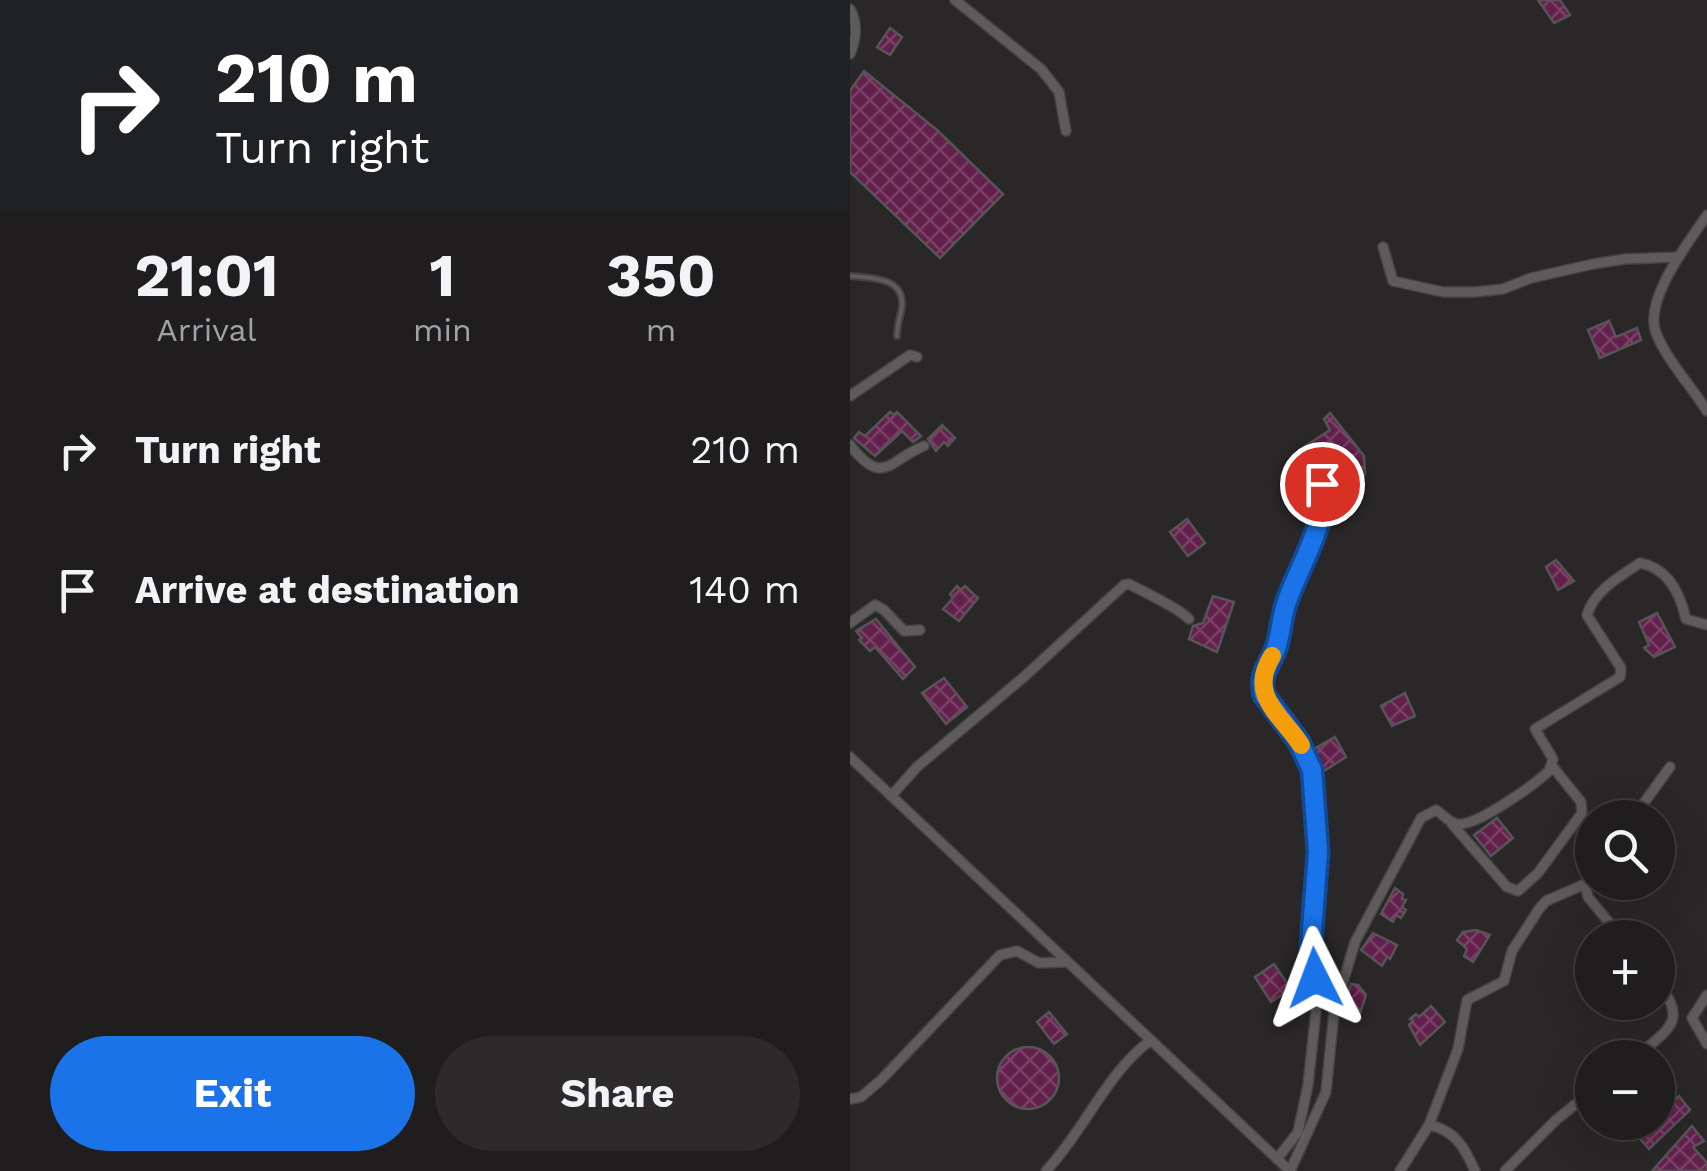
<!DOCTYPE html>
<meta charset="utf-8">
<style>
:root{--surface:#1f1d1e;--page:#2c2a2b;--text:#f1f3f6;--muted:#a1a2a4;--line:#3c3b3c;--accent:#1a73e8}
body{margin:0;font-family:"Work Sans",sans-serif;background:var(--page);color:var(--text);height:100vh;display:flex;flex-direction:column;font-size:38px;white-space:nowrap}
*{box-sizing:border-box;margin:0}
p{font-size:32px;color:var(--muted)}
.icon{flex:none;width:55px;height:55px;fill:none;stroke:currentColor;stroke-width:2;stroke-linecap:round;stroke-linejoin:round}
.map{position:relative;flex:1;overflow:hidden}
.drawer{display:flex;flex-direction:column;background:var(--surface);width:850px}
.drawer>*{flex:none}
.hud{background:#202124;color:#fff;overflow:hidden}
.tools{position:absolute;left:725px;top:800px;display:grid;gap:20px}
.tools a{display:grid;place-items:center;width:100px;height:100px;border-radius:50%;background:var(--surface);box-shadow:0 10px 40px #0002,0 0 0 2px var(--line);font-size:50px}
.pin{position:absolute;display:grid;place-items:center;width:85px;height:85px;color:#fff;margin:-42px;border:5px solid #fff;border-radius:50%;box-shadow:0 2px 10px #0007}
.me{position:absolute;width:110px;margin:-55px;rotate:357deg;stroke-linejoin:round;filter:drop-shadow(0 0 8px #0008)}
.turn{display:flex;align-items:center;gap:35px;height:210px;padding:0 50px;font-size:45px}
.turn .icon{width:130px;height:130px;stroke-width:2.5}
.turn b{display:block;font-size:70px;line-height:85px}
.eta{display:flex;justify-content:space-evenly;align-items:center;height:170px;text-align:center}
.eta b{font-size:60px;font-weight:700;line-height:70px}
.primary-button{display:flex;gap:20px;margin-top:auto;padding:20px 50px}
.primary-button a{flex:1;height:115px;border-radius:60px;background:var(--accent);color:#fff;font-size:40px;font-weight:700;line-height:115px;text-align:center}
.primary-button a+a{background:var(--page);color:var(--text)}
ul{padding:0;list-style:none}
li{display:flex;align-items:center;gap:30px;height:140px;padding:0 50px}
li div{flex:1}
li b{display:block;font-size:38px}
li em{font-style:normal}
main{display:flex;flex:1;min-height:0}
.map>svg:first-child{display:block}
.building{fill:url(#building-cross-hatch);stroke:#575456;stroke-width:2.5}
.lines{fill:none;stroke-linecap:round;stroke-linejoin:round}
.service-casing{stroke:#444243;stroke-width:8}
.minor-casing{stroke:#444243;stroke-width:12}
.service{stroke:#5e5b5c;stroke-width:4}
.minor{stroke:#5e5b5c;stroke-width:9}
.route-casing{stroke:#114b97;stroke-width:25}
.route{stroke:#1a73e8;stroke-width:18}
.slow{stroke:#f59e0b;stroke-width:18}
</style>
<main>
<section class="drawer">
<div class="hud">
<div class="turn"><svg class="icon" aria-label="right" viewBox="0 0 24 24"><path d="M7 20v-9h11M14 6l5 5-5 5"/></svg><div><b>210 m</b>Turn right</div></div>
</div>
<div class="eta">
<div><b>21:01</b><p>Arrival</p></div>
<div><b>1</b><p>min</p></div>
<div><b>350</b><p>m</p></div>
</div>
<ul>
<li><svg class="icon" aria-label="right" viewBox="0 0 24 24"><path d="M7 20v-9h11M14 6l5 5-5 5"/></svg><div><b>Turn right</b></div><em>210 m</em></li>
<li><svg class="icon" aria-label="arrive" viewBox="0 0 24 24"><path d="M6 21V4h12l-3 4 3 4H6"/></svg><div><b>Arrive at destination</b></div><em>140 m</em></li>
</ul>
<div class="primary-button"><a>Exit</a><a>Share</a></div>
</section>
<div class="map">
<svg width="857" height="1171" viewBox="0 0 857 1171">
<defs>
<pattern id="building-cross-hatch" width="8" height="8" patternUnits="userSpaceOnUse" patternTransform="scale(2.5)"><rect width="8" height="8" fill="#64204c"/><path d="M0 0l8 8M0 8l8-8" fill="none" stroke="#793f65"/></pattern>
</defs>
<rect width="100%" height="100%" fill="#292728"/>
<g class="building">
<polygon points="688,0 710,0 720,15 704,23"/>
<polygon points="40,28 52,37 40,55 27,47"/>
<polygon points="14,71 87,130 153,194 90,258 0,172 0,91"/>
<polygon points="759,321 766,337 787,328 791,340 750,358 738,330"/>
<polygon points="40,412 44,415 47,412 71,436 63,442 52,431 25,456 4,438 9,432 15,436"/>
<polygon points="480,413 514,456 515,474 490,496 487,492 481,497 479,480 472,476 465,480 463,476 466,467 452,448 480,430 474,419"/>
<polygon points="92,425 105,438 98,446 94,442 86,451 78,439"/>
<polygon points="337,519 355,543 338,556 320,532"/>
<polygon points="706,560 724,581 708,590 696,567"/>
<polygon points="107,586 111,590 115,586 128,598 109,621 93,609 103,598 100,594"/>
<polygon points="363,596 384,602 367,652 339,639 343,626 353,623"/>
<polygon points="807,613 825,647 804,657 794,648 799,645 789,622"/>
<polygon points="26,619 65,667 53,679 25,647 20,651 9,640 12,638 6,631"/>
<polygon points="94,678 117,707 96,724 72,693"/>
<polygon points="555,693 565,716 542,726 531,706"/>
<polygon points="485,737 496,757 474,771 462,750"/>
<polygon points="647,818 663,838 641,856 624,835"/>
<polygon points="545,888 553,894 552,899 556,900 552,907 556,910 551,918 546,915 543,922 531,914"/>
<polygon points="626,930 640,935 623,962 614,956 617,949 607,940 613,932"/>
<polygon points="523,933 547,945 540,959 537,957 532,966 511,950"/>
<polygon points="424,964 441,989 421,1002 405,977"/>
<polygon points="501,984 508,985 516,995 509,1017 492,1012"/>
<polygon points="581,1006 595,1022 570,1045 559,1025 563,1021 560,1019 566,1014 569,1017"/>
<polygon points="199,1012 217,1034 204,1044 187,1022"/>
<circle cx="178" cy="1078" r="31"/>
<polygon points="829,1096 840,1110 799,1149 786,1134 799,1122 808,1122 808,1115"/>
<polygon points="842,1126 854,1141 843,1147 857,1163 857,1171 802,1171"/>
</g>
<g class="lines">
<g class="service-casing">
<path id="service" d="M0 276C22 278 59 277 51 312 49 321 47 326 47 336"/>
</g>
<g class="minor-casing">
<g id="minor">
<polyline points="105,0 191,69 209,92 216,131"/>
<path d="M0 9C8 23 6 40 0 54"/>
<path d="M857 215C839 242 793 300 806 333 817 360 841 386 857 411"/>
<polyline points="533,247 543,281 593,292 624,292 653,289 681,278 743,264 775,259 829,257"/>
<polyline points="0,396 60,355 67,357"/>
<path d="M0 445C33 488 39 460 74 446"/>
<polyline points="0,623 25,605 34,610 54,631 70,630"/>
<path d="M0 757 440 1171 476 1092 484 1012 505 942 571 818 586 810C592 814 599 822 606 824 625 828 685 784 699 771L703 759 685 729 770 677 771 668 737 615C744 591 770 576 790 563 818 568 830 593 836 619L857 625"/>
<path d="M41 796 67 767 175 676 274 585 279 584C294 592 329 608 339 619"/>
<polyline points="783,818 820,767"/>
<polyline points="602,824 657,887 668,891 688,873 732,813 731,802 703,767"/>
<polyline points="742,872 735,884 738,897 772,938"/>
<polyline points="857,995 842,1018 857,1044"/>
<path d="M785 1058C816 1030 840 1022 808 983"/>
<polyline points="0,1099 11,1097 31,1080 150,955 167,951 189,963 216,962"/>
<polyline points="579,1125 608,1049 617,1000 654,981 662,951 689,909 696,901 735,884"/>
<polyline points="427,1159 448,1132 458,1085 466,1011 461,944 468,853 462,769 449,742 414,695 412,677 425,652 434,608 474,510 472,484"/>
<path d="M196 1171C234 1131 258 1071 301 1040"/>
<path d="M550 1171 579 1125C605 1130 615 1148 625 1171"/>
<polyline points="655,1171 706,1120 742,1091"/>
</g>
</g>
<use href="#service" class="service"/>
<use href="#minor" class="minor"/>
</g>
<g class="lines">
<g class="route-casing">
<path id="route" d="M465 978 461 944 468 852 462 770 449 742 414 695C409 675 418 667 425 651 431 636 431 619 436 604 447 570 480 519 472 484"/>
</g>
<use href="#route" class="route"/>
<path class="slow" d="M422 656C398 695 430 714 451 745"/>
</g>
</svg>
<div class="tools">
<a><svg class="icon" aria-label="search" viewBox="0 0 24 24"><circle cx="10" cy="10" r="6"/><path d="M15 15l6 6"/></svg></a>
<a>+</a>
<a>−</a>
</div>
<div class="pin" style="left:472px;top:484px;background:#d93025"><svg class="icon" aria-label="arrive" viewBox="0 0 24 24"><path d="M6 21V4h12l-3 4 3 4H6"/></svg></div>
<svg class="me" style="left:465px;top:978px" viewBox="-20 -20 40 40"><path d="M0-17L14 15 0 8-14 15z" fill="#1a73e8" stroke="#fff" stroke-width="4"/></svg>
</div>
</main>
